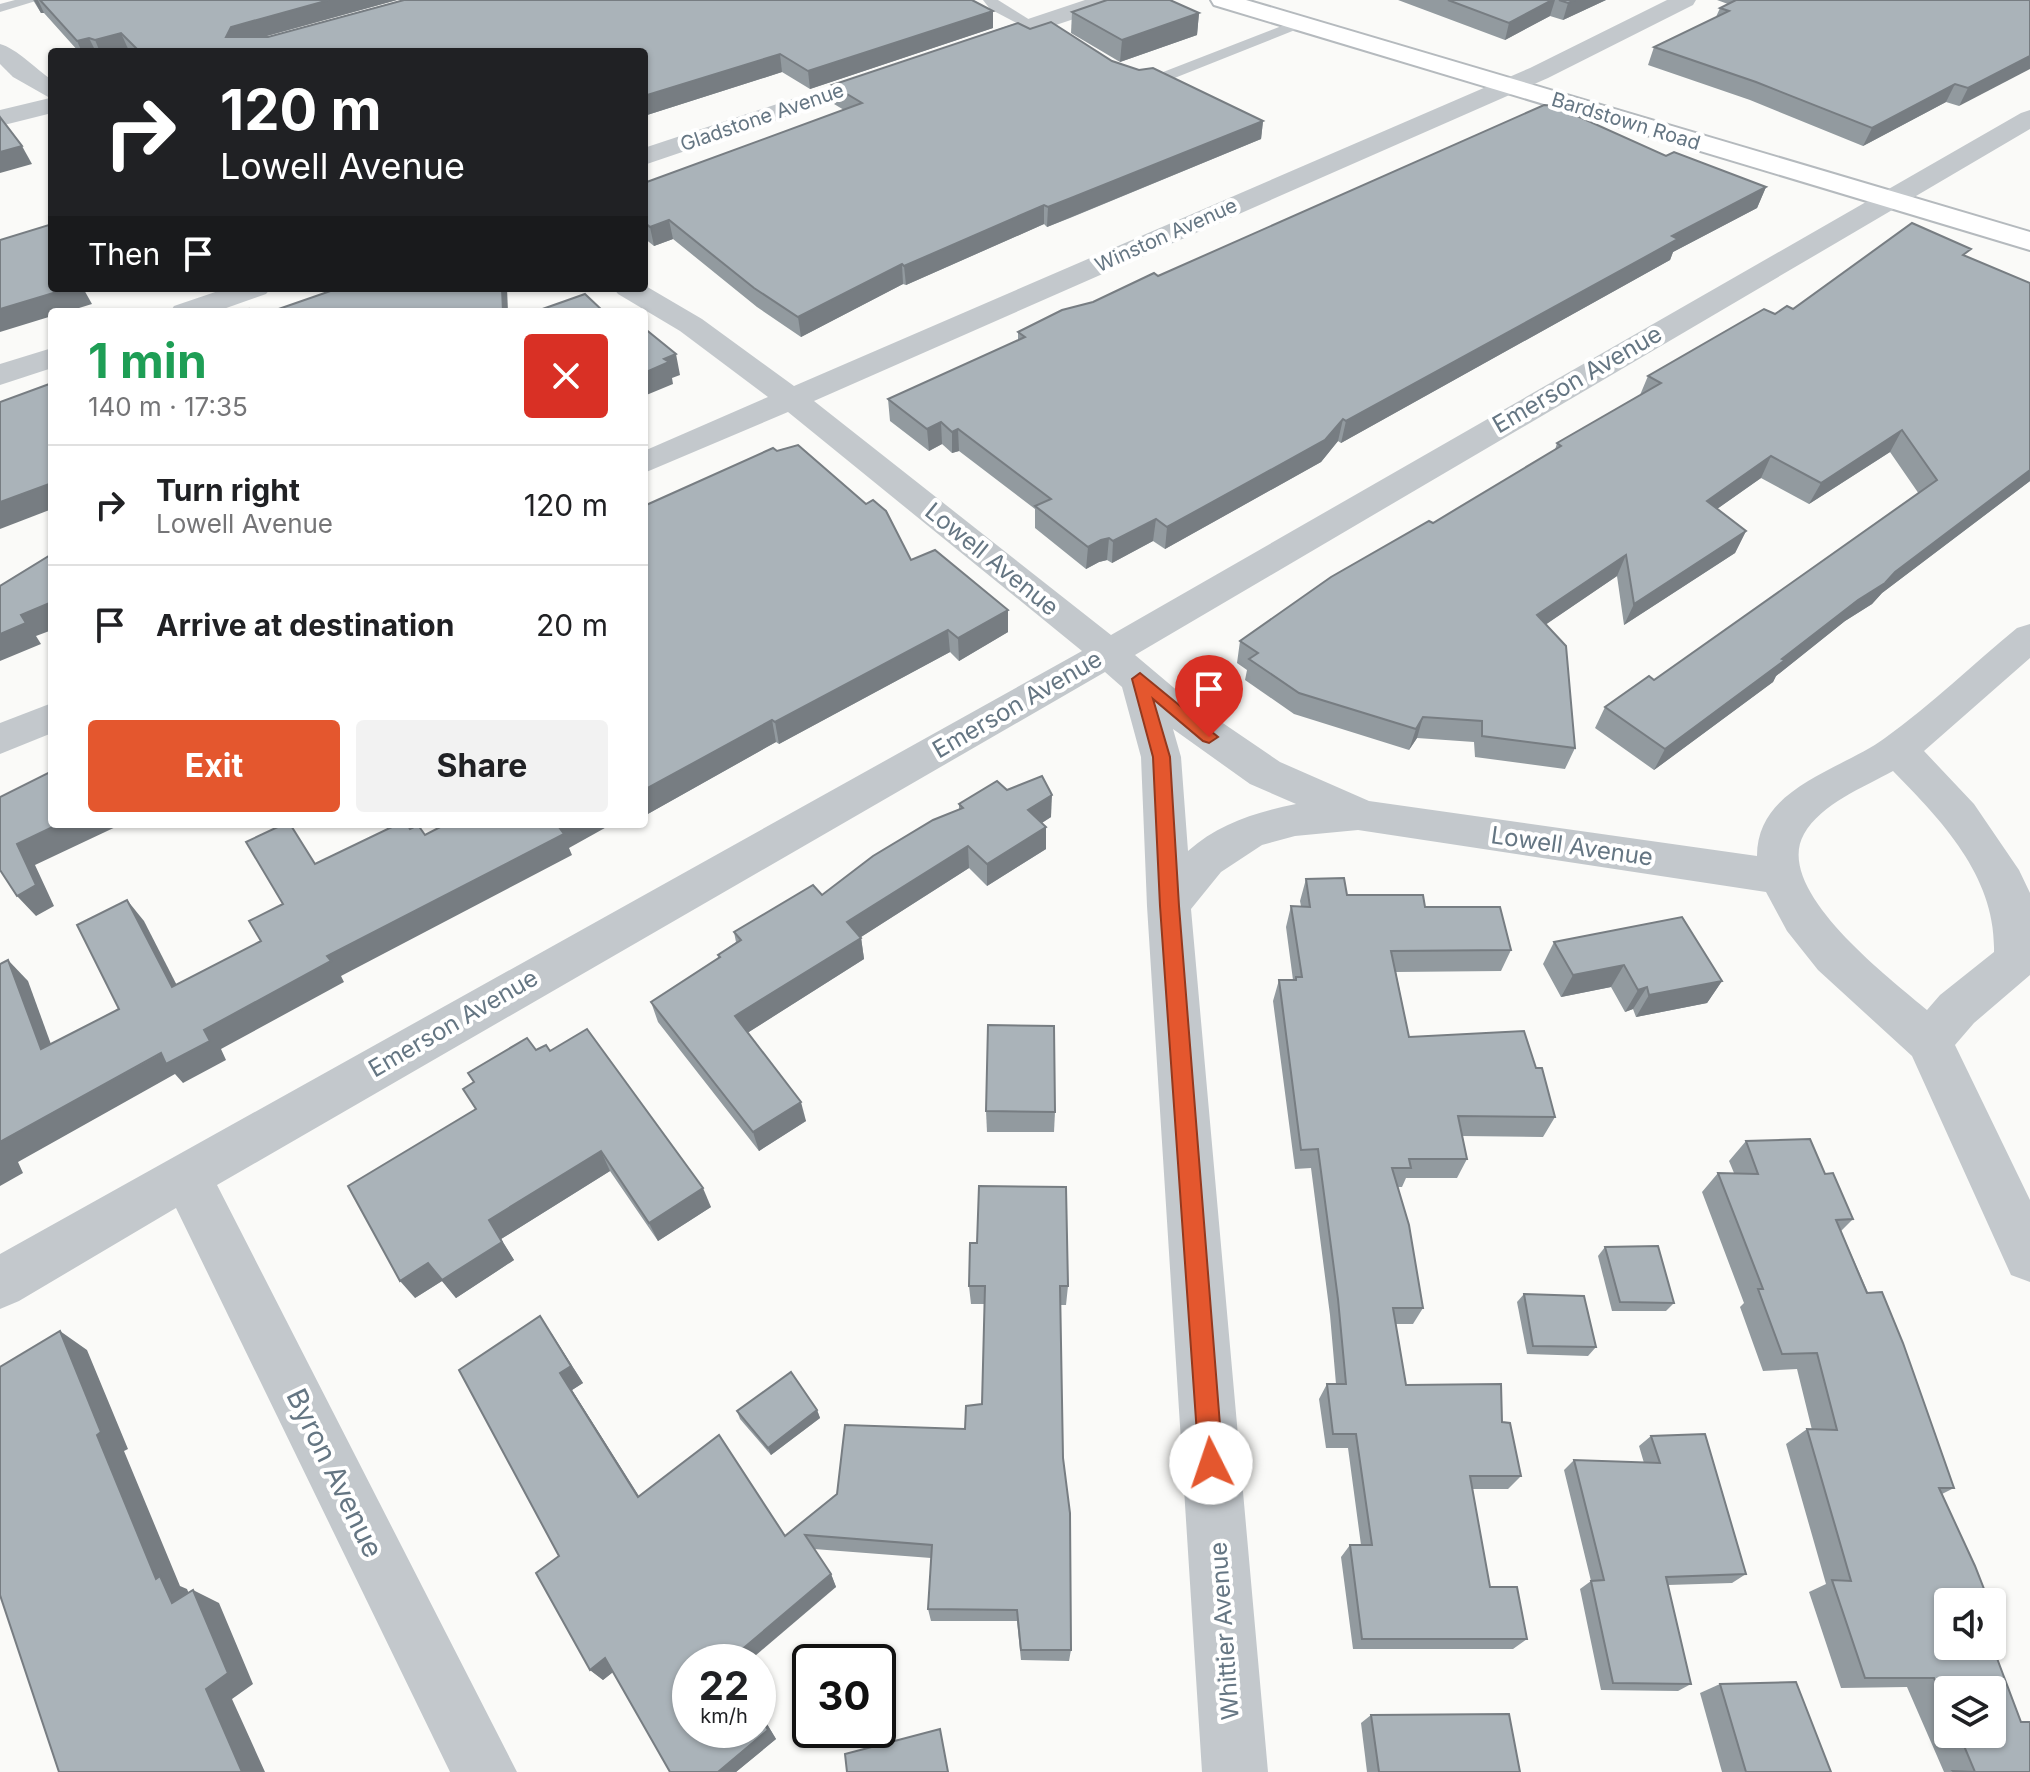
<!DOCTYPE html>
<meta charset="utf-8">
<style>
:root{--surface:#fff;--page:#f2f2f2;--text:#202124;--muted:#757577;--line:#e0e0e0;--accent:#e4572e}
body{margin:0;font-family:Inter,sans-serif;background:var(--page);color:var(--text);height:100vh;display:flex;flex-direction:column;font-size:30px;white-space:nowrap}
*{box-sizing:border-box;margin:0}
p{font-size:26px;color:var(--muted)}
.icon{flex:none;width:44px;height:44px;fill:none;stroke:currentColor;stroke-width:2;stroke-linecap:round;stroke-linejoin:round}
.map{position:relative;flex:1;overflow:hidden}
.panel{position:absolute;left:48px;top:308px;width:600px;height:520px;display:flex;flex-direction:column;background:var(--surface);border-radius:8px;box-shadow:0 2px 6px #0004}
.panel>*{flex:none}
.guide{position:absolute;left:48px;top:48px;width:600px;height:244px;border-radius:8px;box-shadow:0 2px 6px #0004;background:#202124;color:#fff;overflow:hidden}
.tools{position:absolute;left:1934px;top:1588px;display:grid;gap:16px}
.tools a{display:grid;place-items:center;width:72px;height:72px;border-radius:8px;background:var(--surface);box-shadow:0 2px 6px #0004;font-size:40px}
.speed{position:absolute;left:672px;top:1644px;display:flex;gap:16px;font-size:40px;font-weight:700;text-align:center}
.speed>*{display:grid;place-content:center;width:104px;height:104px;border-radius:50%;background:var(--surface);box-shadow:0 2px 6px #0004;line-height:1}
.speed small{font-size:20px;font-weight:400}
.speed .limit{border:4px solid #111;border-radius:12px;background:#fff;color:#111}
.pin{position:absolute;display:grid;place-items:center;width:68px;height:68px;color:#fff;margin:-82px -34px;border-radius:50% 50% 50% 0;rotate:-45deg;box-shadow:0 0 8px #0007}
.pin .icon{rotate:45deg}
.me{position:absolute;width:88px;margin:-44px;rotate:356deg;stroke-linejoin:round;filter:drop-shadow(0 0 6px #0008)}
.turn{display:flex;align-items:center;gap:28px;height:168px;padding:0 40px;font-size:36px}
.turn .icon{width:104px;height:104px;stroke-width:2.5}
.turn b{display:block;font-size:56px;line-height:68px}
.then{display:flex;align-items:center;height:76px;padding:0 40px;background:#0003;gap:16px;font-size:30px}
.round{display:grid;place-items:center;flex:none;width:84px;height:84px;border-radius:8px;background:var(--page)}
.summary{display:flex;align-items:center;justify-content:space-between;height:136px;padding:0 40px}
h1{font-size:48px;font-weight:700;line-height:60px;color:#1e9e55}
.cta{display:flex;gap:16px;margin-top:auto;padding:16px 40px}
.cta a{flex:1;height:92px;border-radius:8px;background:var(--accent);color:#fff;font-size:32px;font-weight:700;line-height:92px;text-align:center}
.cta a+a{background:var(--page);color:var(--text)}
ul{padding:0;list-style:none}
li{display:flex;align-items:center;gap:24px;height:120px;padding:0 40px;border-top:2px solid var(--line)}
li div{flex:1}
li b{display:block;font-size:30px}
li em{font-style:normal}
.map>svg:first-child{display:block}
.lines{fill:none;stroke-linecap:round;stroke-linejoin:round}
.primary-casing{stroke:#b5babe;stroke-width:4}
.service{fill:#c3c8cc;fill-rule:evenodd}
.minor{fill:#c3c8cc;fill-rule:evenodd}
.primary{fill:#fff;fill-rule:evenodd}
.wall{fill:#929a9f;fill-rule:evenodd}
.shaded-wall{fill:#777d82}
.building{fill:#aab3b9;stroke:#777d82;stroke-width:2}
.route{fill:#e4572e;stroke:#94391e;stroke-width:2}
.labels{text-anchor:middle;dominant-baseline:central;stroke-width:8;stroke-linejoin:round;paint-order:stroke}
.far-street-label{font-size:20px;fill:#657683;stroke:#fff}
.street-label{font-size:24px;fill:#657683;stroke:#fff}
.near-street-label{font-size:28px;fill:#657683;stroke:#fff}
</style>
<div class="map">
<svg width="2030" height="1772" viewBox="0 0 2030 1772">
<rect width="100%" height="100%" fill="#fafaf8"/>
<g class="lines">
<g class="primary-casing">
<polygon id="primary" points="1211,0 1246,0 2030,232 2030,250 1214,5"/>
</g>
<g class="service">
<polygon points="15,0 39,0 0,12 0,4"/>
<polygon points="983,0 998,0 1038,25 1031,29 1026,28 990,9"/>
<polygon points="1300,19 1307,23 1305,26 1167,81 1142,86 1124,78 1132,73 1143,76 1158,74"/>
</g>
<g class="minor">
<polygon points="1085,0 1119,0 1116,5 978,51 962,51 958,46 962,41"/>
<path d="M1667 0H1696L1693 5 1548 78 814 401 1111 635 2021 113 2030 110V129L1135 655 1186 698 1280 762 1369 801 1757 856C1757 787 1840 771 1885 738 1931 705 1973 664 2017 628L2030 624V658L1924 751 1974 804 2019 870 2030 893V975L1974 1023 1955 1045 2030 1200V1282L2011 1275 1912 1056 1818 970 1787 931 1766 892 1358 830 1295 836 1262 845 1221 872 1191 909 1268 1772H1202L1147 906 1141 757 1122 687 1105 672 217 1185 517 1772H450L176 1208 19 1301 0 1309V1254L1082 651 788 412 644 473V451L768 397 680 331 618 294 613 288H644V285L702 319 794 386 1530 68ZM1173 729 1250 784 1296 804C1256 812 1218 824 1188 851L1181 757ZM1893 771C1943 822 1996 877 1994 952L1940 995 1927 1010C1891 979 1772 890 1804 834 1821 804 1864 787 1893 771Z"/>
<path d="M0 44C16 48 37 70 52 80V113L0 126V110L50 98 13 77 0 64Z"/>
<polygon points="889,67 898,69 901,74 898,79 644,165 644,148"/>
<polygon points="227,288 271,288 266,294 215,312 170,312 174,306"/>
<polygon points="52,348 52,368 0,385 0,364"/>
<polygon points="52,703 52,733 0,754 0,723"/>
</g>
<use href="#primary" class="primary"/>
</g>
<g class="wall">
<polygon points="33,0 397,0 263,37 993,28 810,89 782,72 644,116 644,52 130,52 129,51 79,52 44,13 41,13"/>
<polygon points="1398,0 1606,0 1563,20 1550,16 1505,40"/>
<polygon points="1717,0 2030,0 1959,106 1946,102 1863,146 1750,100 1648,65 1654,47 1716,17 1720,8 1728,4"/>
<polygon points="1072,12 1199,13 1197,35 1120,62 1071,33"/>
<polygon points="1030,29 1263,121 1261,139 1070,218 1047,227 1044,224 906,285 903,284 801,337 757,307 673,239 654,246 644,238 644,183 844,110 834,104 832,85"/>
<polygon points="1666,156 1766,187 1757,208 1673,252 1670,260 1341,443 1338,441 1321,462 1165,549 1153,541 1112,563 1107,560 1099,562 1086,569 1035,528 1035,509 959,451 952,453 942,444 929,451 890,421 888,399 1018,340 1018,332 1158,276"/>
<polygon points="1967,257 2030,481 1882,593 1872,604 1845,621 1776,676 1773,682 1654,770 1595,728 1605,707 1654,680 1919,494 1890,452 1809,504 1761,478 1717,509 1746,531 1735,553 1624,625 1617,576 1546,624 1575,748 1565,769 1475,757 1474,742 1417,738 1409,750 1294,714 1245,680 1247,670 1237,663 1240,641 1555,450 1557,443 1640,395 1648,376 1775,314"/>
<polygon points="644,506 911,560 1008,632 959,661 950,652 779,744 776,742 646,815 644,813"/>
<polygon points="1007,790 1051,817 1042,823 1046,849 987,886 969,868 861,937 864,959 747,1033 806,1121 759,1151 658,1022 651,1002 719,958 718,955 736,942 734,932 822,895 959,810 959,804"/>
<polygon points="1306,879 1347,895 1425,907 1511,950 1501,971 1396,972 1409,1037 1536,1068 1555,1117 1543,1137 1462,1136 1467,1159 1457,1178 1406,1178 1402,1187 1397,1187 1423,1308 1413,1324 1396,1324 1406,1385 1502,1422 1521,1476 1508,1489 1472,1489 1490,1587 1527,1639 1513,1649 1353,1649 1341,1557 1350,1545 1361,1545 1348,1448 1326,1448 1319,1399 1327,1384 1336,1384 1330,1315 1311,1168 1295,1169 1273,1001 1279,980 1293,980 1286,927 1291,906 1301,906 1300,901"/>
<polygon points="1554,942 1722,981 1707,1003 1636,1017 1633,1009 1625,1012 1611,987 1561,997 1543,964"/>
<polygon points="536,1050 550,1051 711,1207 658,1241 610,1171 501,1239 514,1260 456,1298 442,1281 415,1298 476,1110 474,1083 468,1073"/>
<polygon points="986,1111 1055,1112 1054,1132 987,1132"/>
<path d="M1746 1141 1825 1174 1853 1219 1841 1231 1954 1488 1942 1494 1986 1594 1948 1602 2030 1772H1944L1907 1687 1841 1688 1809 1592 1826 1584 1786 1444 1807 1429 1812 1430 1797 1369 1763 1371 1740 1307 1744 1303 1702 1192 1718 1173H1734L1729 1161ZM1948 1690 1992 1734H1948Z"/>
<polygon points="1605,1247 1674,1303 1666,1311 1612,1311 1598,1256"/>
<polygon points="969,1286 1068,1286 1066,1305 1060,1305 1063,1458 1071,1650 1069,1661 1021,1660 1017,1621 931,1621 928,1609 931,1558 814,1549 831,1574 836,1587 690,1662 758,1730 758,1709 776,1739 736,1772 670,1772 613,1672 603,1680 590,1670 552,1334 583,1383 572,1390 639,1496 785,1536 965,1429 982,1404 985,1304 971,1304"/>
<polygon points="1524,1294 1596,1347 1588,1356 1527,1354 1517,1302"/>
<polygon points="817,1410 820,1418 771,1455 740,1419 737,1411"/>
<polygon points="1651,1436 1746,1574 1732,1583 1668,1585 1691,1684 1678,1691 1601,1690 1580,1589 1591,1581 1564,1470 1574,1460 1644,1463 1639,1446"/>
<polygon points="1720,1684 1831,1772 1722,1772 1700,1693"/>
<polygon points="1371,1715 1520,1772 1367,1772 1361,1723"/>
</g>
<g class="shaded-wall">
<polygon points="34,0 38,0 44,13 41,13"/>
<polygon points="329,0 397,0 238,44 226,37 231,27"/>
<polygon points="1552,0 1555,0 1550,16 1505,40 1509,23"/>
<polygon points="1575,0 1606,0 1563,20 1568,3"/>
<polygon points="993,11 993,28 810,89 808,71"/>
<polygon points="1199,13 1197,35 1120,62 1122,40"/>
<polygon points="121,33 129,51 100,52 95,40"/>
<polygon points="89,38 96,52 82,52 77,41"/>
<polygon points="780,54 782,72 644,116 644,96"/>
<polygon points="2030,56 2030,69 1959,106 1968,88"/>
<polygon points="1955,84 1946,102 1863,146 1872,128"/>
<polygon points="1263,121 1261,139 1047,227 1048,207"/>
<polygon points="22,146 32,164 0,173 0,152"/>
<polygon points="1766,187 1757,208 1673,252 1670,260 1341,443 1346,421 1672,236"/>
<polygon points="1044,205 1044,224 906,285 904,266"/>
<polygon points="669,220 673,239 654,246 650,227"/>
<polygon points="902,264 903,284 801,337 798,317"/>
<polygon points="70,288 83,288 92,304 66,312 52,312 52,316 0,332 0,309"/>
<polygon points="502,288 507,288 508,312 503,312"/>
<polygon points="676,354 680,375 672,378 673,384 644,396 644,373 664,359"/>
<polygon points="1343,419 1338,441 1321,462 1165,549 1167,527"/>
<polygon points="941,422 942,444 929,451 927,429"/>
<polygon points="958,429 959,451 952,453 952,432"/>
<polygon points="1902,430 1890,452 1809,504 1821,483"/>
<polygon points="1771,456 1761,478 1697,523 1707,501"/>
<polygon points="2030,470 2030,481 1882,593 1872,604 1845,621 1776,676 1773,682 1654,770 1665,749 1895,572"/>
<polygon points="52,483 52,509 0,529 0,502"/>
<polygon points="1156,519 1153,541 1112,563 1113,541"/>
<polygon points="1746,531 1735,553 1624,625 1634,604"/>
<polygon points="1109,538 1107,560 1099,562 1086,569 1088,547 1101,540"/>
<polygon points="1626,555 1617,576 1529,636 1537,615"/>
<polygon points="52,602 52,630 36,636 41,644 0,661 0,634 21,615"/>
<polygon points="1008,610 1008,632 959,661 958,638"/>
<polygon points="948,630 950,652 779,744 775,722"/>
<polygon points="1423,717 1417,738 1409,750 1416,729"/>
<polygon points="772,720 776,742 646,815 644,809 644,790"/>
<polygon points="1052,795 1051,817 1027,832 1028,810"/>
<polygon points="59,824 122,824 35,865 54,906 36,916 17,896 17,844"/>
<polygon points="565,824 612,824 569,848 572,855 341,976 344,982 221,1049 226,1060 183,1083 175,1074 18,1162 23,1173 0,1186 0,1142 204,1030 327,956"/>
<polygon points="1046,827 1046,849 987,886 987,864"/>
<polygon points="968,846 969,868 850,944 847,922"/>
<polygon points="127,900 144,921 188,1007 172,987"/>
<polygon points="861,938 864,959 741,1037 735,1016"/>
<polygon points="8,960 28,981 60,1069 41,1049"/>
<polygon points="1624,965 1611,987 1561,997 1573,975"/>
<polygon points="1722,981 1707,1003 1636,1017 1649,995"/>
<polygon points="1647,987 1633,1009 1625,1012 1638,990"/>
<polygon points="801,1102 806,1121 759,1151 753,1132"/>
<polygon points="601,1151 610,1171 501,1239 514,1260 456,1298 442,1281 415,1298 400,1281 489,1220"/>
<polygon points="703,1188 711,1207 658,1241 649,1223"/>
<polygon points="540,1316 583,1383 572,1390 648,1511 638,1497 560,1373"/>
<polygon points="60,1331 87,1350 128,1449 124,1451 180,1586 187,1589 198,1616 172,1603 156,1579 97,1435"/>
<polygon points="817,1410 820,1418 771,1455 768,1448"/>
<polygon points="831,1574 836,1587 748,1662 727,1662"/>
<polygon points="193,1590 219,1603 253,1684 232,1699 265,1772 242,1772 206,1689"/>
<polygon points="605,1658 618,1668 603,1680 590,1670"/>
<polygon points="758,1709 776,1739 736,1772 718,1772 758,1713"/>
</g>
<g class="building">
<polygon points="40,0 329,0 231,27 226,37 268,37 404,0 972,0 993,11 808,71 780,54 644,96 644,52 140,52 121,33 95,40 89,38 77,41"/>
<polygon points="1107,0 1170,0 1199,13 1122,40 1072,12"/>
<polygon points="1448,0 1552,0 1509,23"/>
<polygon points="1559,0 1575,0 1568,3"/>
<polygon points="1736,0 2030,0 2030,56 1968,88 1955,84 1872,128 1756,82 1654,47 1729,11 1720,8"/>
<polygon points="1051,22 1112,61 1139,70 1153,68 1263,121 1071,198 1048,207 1044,205 904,266 902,264 798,317 754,288 669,220 650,227 644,222 644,183 862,103 832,85 1018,23 1030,29"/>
<polygon points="1544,105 1555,106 1666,156 1674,152 1766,187 1672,236 1678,239 1346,421 1343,419 1325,440 1167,527 1156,519 1113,541 1109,538 1101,540 1088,547 1035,506 1051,499 958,429 952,432 941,422 927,429 888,399 1025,337 1018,332 1062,310 1093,302 1154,273 1158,276"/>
<polygon points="0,117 22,146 0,152"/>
<polygon points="1912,223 1971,249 1963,255 2030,283 2030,470 1895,572 1885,583 1858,600 1782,659 1785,660 1665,749 1605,707 1649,676 1654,680 1937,480 1902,430 1821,483 1771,456 1707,501 1746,531 1634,604 1626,555 1537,615 1566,646 1575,748 1482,736 1482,721 1423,717 1416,729 1299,693 1249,659 1258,653 1240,641 1331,577 1429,521 1433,523 1561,446 1557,443 1661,383 1648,376 1764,309 1775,314 1787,306 1793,309"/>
<polygon points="52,224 52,288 70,288 0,309 0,240"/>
<polygon points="339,288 502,288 503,312 270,312"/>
<polygon points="585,294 604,312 534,312"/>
<polygon points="249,309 252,312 240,312"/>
<polygon points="644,328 676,354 664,359 669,362 644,373"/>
<polygon points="52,383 52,483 0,502 0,402"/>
<polygon points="798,445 866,504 873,500 886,511 911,560 935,550 1008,610 958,638 948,630 775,722 772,720 644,790 644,506 773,448 777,451"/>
<polygon points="52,554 52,602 21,615 26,623 0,634 0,586"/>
<polygon points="52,771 52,824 59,824 17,844 36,885 17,896 0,870 0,797"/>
<polygon points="1042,776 1052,795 1028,810 1046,827 987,864 968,846 847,922 861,938 735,1016 801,1102 753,1132 651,1002 720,957 718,955 741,940 734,932 813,885 822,895 873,856 933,820 963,808 959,804 997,781 1007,790"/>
<polygon points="284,824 290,824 315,864 398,824 407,824 410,829 418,825 425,835 446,824 565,824 559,827 564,834 327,956 331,961 204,1030 210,1041 166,1064 161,1053 0,1142 0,964 8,960 41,1049 119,1009 77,925 127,900 172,987 261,941 249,921 283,904 246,842"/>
<polygon points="1344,878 1347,895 1423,895 1425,907 1500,907 1511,950 1391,951 1409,1037 1524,1031 1536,1068 1542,1068 1555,1117 1458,1116 1467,1159 1409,1159 1411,1168 1392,1168 1409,1225 1423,1308 1393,1308 1406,1385 1501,1384 1502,1422 1510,1423 1521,1476 1470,1476 1490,1587 1517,1587 1527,1639 1362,1639 1350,1545 1372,1545 1356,1434 1333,1434 1327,1384 1346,1384 1338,1299 1318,1149 1301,1150 1279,980 1296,980 1296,977 1302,977 1291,906 1310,907 1306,879"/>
<polygon points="1682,917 1722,981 1649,995 1647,987 1638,990 1624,965 1573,975 1554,942"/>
<polygon points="988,1025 1054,1026 1055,1112 986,1111"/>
<polygon points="587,1029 703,1188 649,1223 601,1151 489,1220 502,1242 442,1280 428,1263 400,1281 348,1186 476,1109 463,1089 474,1082 468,1073 527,1038 536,1050 546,1045 550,1051"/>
<polygon points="1810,1139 1825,1174 1833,1173 1853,1219 1836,1220 1867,1293 1882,1292 1903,1343 1954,1488 1939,1488 1975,1566 1986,1594 1982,1594 1985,1602 1948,1602 1948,1646 1992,1646 1992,1645 2021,1722 2030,1722 2030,1772 1954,1772 1953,1771 1975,1772 1959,1734 1992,1734 1992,1690 1948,1690 1948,1710 1934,1678 1865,1678 1832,1580 1851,1581 1807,1429 1837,1430 1817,1353 1782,1354 1758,1289 1763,1289 1718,1173 1758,1174 1746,1141"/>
<polygon points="979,1186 1066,1187 1068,1286 1060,1286 1063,1458 1070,1513 1071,1650 1021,1650 1017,1610 928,1609 932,1545 805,1535 831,1574 727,1662 690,1662 690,1730 758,1730 758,1713 768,1730 718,1772 670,1772 605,1658 590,1670 536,1573 559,1556 459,1370 540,1316 571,1366 560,1373 638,1497 719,1435 785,1536 837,1494 845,1425 965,1429 966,1406 982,1404 985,1286 969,1286 970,1243 977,1243"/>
<polygon points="1658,1246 1674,1303 1620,1302 1605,1247"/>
<polygon points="1524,1294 1584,1296 1596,1347 1533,1346"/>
<polygon points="60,1331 101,1432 97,1435 156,1579 160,1576 172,1603 193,1590 228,1673 206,1689 242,1772 59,1772 0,1595 0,1367"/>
<polygon points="791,1372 817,1410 768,1448 737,1411"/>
<polygon points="1705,1434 1746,1574 1666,1577 1691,1684 1613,1683 1591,1581 1604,1580 1574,1460 1660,1463 1651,1436"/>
<polygon points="1992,1619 2001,1640 1992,1640"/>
<polygon points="1796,1682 1831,1772 1746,1772 1720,1684"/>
<polygon points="1509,1714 1520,1772 1379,1772 1371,1715"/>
<polygon points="940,1729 948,1772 847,1772 845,1754"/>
</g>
<polygon class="route" points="1140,673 1218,737 1209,743 1203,741 1153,699 1170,757 1179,906 1223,1463 1220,1471 1211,1475 1203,1471 1199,1463 1160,906 1153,757 1132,679"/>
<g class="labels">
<g class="far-street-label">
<text transform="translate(762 117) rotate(-19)">Gladstone Avenue</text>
<text transform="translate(1626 121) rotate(17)">Bardstown Road</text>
<text transform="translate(1166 235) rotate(-24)">Winston Avenue</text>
</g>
<g class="street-label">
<text transform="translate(1577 379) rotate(-30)">Emerson Avenue</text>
<text transform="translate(992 559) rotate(39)">Lowell Avenue</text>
<text transform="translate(1017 704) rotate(-30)">Emerson Avenue</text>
<text transform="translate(1572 846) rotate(8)">Lowell Avenue</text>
<text transform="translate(453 1023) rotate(-30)">Emerson Avenue</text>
<text transform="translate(1224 1631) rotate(-94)">Whittier Avenue</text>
</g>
<g class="near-street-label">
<text transform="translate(335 1473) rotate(64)">Byron Avenue</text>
</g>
</g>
</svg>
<div class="tools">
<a><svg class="icon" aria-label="sound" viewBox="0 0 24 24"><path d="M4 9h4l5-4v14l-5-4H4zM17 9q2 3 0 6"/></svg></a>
<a><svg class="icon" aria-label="layers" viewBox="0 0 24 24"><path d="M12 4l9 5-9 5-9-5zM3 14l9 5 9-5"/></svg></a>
</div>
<div class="speed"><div>22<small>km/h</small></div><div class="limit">30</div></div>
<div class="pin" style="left:1209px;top:737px;background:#d93025"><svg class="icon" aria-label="arrive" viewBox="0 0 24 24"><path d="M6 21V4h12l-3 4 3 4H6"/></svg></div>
<svg class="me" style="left:1211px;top:1463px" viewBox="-20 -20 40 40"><circle r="19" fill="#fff"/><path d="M0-13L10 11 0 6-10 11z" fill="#e4572e"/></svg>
<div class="guide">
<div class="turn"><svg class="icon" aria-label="right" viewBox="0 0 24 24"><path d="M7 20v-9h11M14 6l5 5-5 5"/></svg><div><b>120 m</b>Lowell Avenue</div></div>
<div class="then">Then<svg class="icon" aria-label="arrive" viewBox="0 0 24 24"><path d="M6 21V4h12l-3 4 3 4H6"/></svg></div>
</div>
<section class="panel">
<div class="summary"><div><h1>1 min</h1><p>140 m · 17:35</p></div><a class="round" style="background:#d93025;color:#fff"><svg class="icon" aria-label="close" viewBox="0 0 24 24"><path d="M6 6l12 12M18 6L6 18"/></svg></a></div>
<ul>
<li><svg class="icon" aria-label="right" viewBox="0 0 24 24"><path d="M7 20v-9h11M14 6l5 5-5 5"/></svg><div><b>Turn right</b><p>Lowell Avenue</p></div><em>120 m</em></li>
<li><svg class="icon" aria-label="arrive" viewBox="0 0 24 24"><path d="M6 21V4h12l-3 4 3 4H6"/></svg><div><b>Arrive at destination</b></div><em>20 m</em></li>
</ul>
<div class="cta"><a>Exit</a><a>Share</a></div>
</section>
</div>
